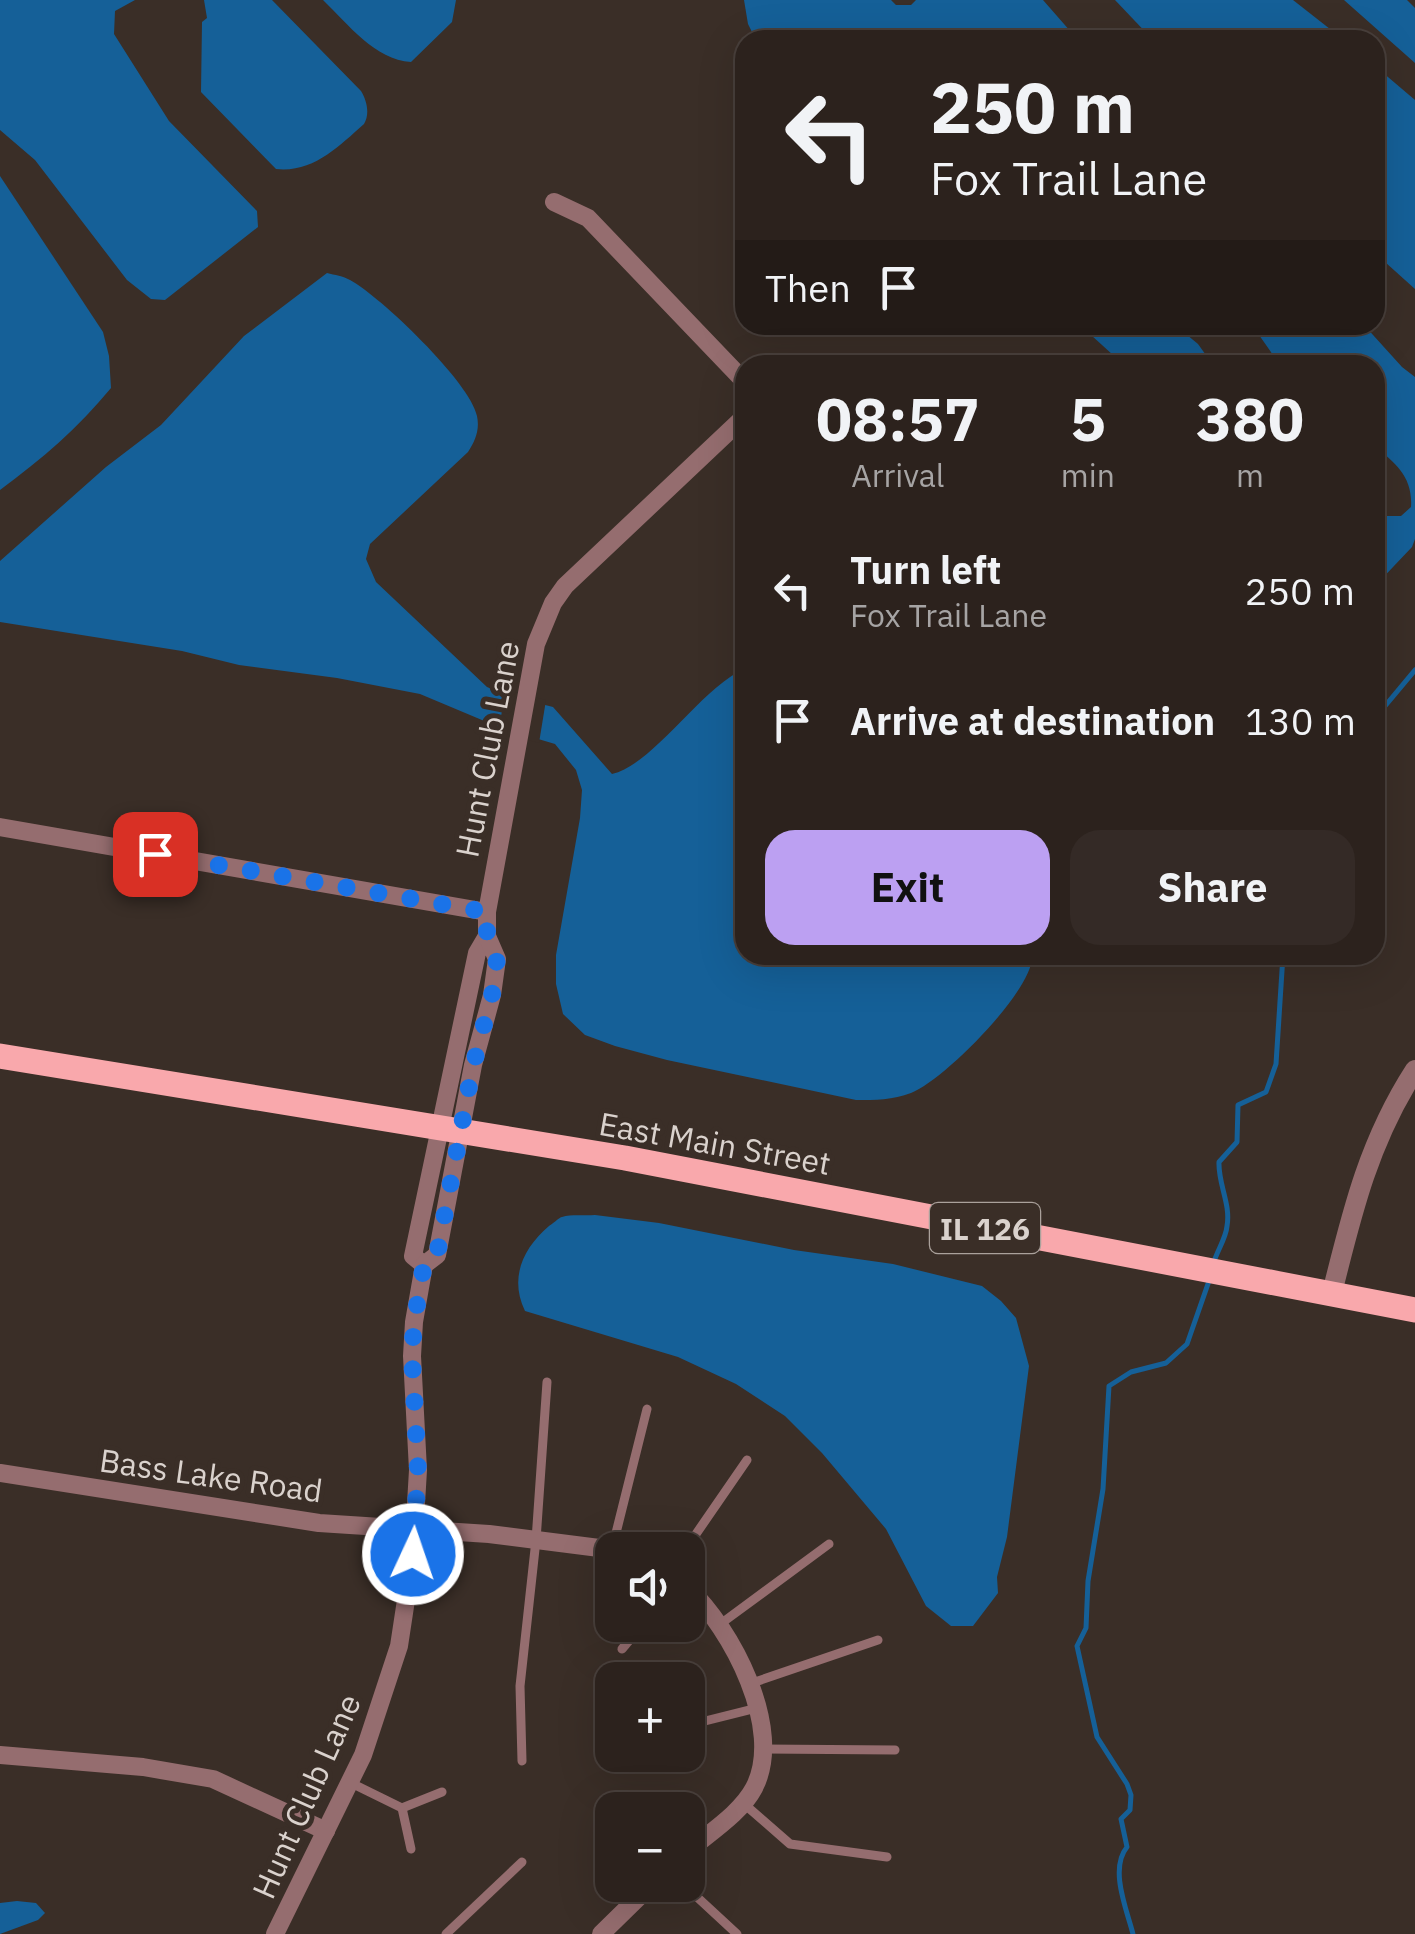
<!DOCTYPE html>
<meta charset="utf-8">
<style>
:root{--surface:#2c221d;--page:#342a26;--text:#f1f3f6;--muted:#a6a4a4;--line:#483f3b;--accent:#bca0f2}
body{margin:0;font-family:"IBM Plex Sans",sans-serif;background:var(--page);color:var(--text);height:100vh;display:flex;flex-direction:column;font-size:38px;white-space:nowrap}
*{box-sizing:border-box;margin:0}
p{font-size:32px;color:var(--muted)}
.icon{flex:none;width:55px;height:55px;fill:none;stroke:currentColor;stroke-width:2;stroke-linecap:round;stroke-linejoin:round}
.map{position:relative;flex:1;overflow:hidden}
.side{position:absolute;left:735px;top:355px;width:650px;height:610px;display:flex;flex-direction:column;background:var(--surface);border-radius:30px;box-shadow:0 10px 40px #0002,0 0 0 2px var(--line)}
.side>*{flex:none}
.hud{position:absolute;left:735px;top:30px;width:650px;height:305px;border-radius:30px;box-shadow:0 10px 40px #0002,0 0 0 2px var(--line);background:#2c221d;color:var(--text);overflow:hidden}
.controls{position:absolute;left:595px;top:1532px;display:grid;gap:20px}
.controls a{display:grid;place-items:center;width:110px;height:110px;border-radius:20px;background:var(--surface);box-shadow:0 10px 40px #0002,0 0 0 2px var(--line);font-size:50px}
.pin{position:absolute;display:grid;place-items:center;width:85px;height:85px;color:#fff;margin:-42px;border-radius:20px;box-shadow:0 5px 15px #0006}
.me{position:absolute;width:110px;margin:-55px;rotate:3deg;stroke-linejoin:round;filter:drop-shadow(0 0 8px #0008)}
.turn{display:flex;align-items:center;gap:35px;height:210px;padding:0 30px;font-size:45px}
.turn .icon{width:130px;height:130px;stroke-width:2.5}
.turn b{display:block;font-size:70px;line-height:85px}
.then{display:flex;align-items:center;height:95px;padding:0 30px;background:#0003;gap:20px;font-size:38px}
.eta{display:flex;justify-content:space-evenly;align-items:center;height:170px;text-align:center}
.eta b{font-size:60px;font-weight:700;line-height:70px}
.cta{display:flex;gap:20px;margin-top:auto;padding:20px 30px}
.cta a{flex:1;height:115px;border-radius:30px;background:var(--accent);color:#111;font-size:40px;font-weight:700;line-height:115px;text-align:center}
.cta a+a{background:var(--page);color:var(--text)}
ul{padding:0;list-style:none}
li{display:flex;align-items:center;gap:30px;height:130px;padding:0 30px}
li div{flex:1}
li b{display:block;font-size:38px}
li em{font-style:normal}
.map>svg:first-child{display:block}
.water{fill:#156098}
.pier{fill:#3a2e27}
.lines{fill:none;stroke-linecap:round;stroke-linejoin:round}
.stream{stroke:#156098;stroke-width:5}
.service{stroke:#956d6f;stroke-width:9}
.minor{stroke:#956d6f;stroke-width:18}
.tertiary{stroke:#956d6f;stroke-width:20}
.primary{stroke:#f9a8ac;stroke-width:25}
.route{stroke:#1a73e8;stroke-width:18;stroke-dasharray:0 32.4}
.labels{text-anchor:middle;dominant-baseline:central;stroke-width:10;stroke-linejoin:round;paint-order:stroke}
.shield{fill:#3a2e27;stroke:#aaa19b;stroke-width:2.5}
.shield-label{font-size:30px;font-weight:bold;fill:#dad2cd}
.street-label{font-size:32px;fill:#dad2cd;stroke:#3a2e27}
</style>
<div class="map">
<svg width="1415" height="1934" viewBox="0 0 1415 1934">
<rect width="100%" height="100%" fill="#3a2e27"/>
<g class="water">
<polygon points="0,0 135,0 115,11 114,34 169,121 257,211 258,227 165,300 151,299 127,280 35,160 0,130"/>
<path d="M204 0H272L361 91C367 101 370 114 364 124 338 147 313 173 276 169L201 92 202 22 207 18Z"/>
<path d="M323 0H456L452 22 411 62C375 60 348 24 323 0Z"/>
<polygon points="744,0 891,0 896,5 911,5 916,0 1043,0 1078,40 756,40 748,24"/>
<polygon points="1115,0 1293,0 1344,40 1153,40"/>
<polygon points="1344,0 1407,0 1415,8 1415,63"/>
<polygon points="1375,66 1415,100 1415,289 1375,253"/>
<path d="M0 176 103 332 109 356 111 388C78 428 42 459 0 490Z"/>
<path d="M327 273C335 275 343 276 350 280 380 296 471 383 477 416 480 430 475 441 468 452L370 544 366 559 376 582 487 687 506 695 553 707 612 774C654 764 698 691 745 668V955H1032C1035 989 943 1081 911 1093 893 1100 875 1100 856 1100L667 1060 615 1046 585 1035 563 1014 556 984V955L580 818 582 790 576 770 555 744 501 728 420 694 337 678 239 665 182 651 0 622V561L106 467 161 425 244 336Z"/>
<polygon points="1080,325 1175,325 1198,344 1213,365 1124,365"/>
<path d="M1252 325H1364L1402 367 1415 377V539L1412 547 1375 586V516H1401L1411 507C1413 477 1396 464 1375 446V365H1280Z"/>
<path d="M595 1215 659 1223 794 1250 893 1264 982 1286 1001 1301 1016 1318 1029 1366 1007 1537 997 1577 998 1593 973 1626H951L926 1606 886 1529 822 1453 785 1416 736 1384 678 1357 525 1311C509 1278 523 1248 549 1226 551 1225 560 1217 562 1217 571 1214 585 1216 595 1215Z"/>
<polygon points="17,1901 36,1903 45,1913 38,1920 0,1934 0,1903"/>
</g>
<polygon class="pier" points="506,690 546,700 539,743 498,732"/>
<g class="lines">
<g class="stream">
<polyline points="1375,718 1415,670"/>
<path d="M1213 1265C1216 1252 1226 1239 1227 1226 1231 1204 1218 1184 1219 1162L1237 1142 1238 1105 1266 1092 1276 1064 1283 955"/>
<path d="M1133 1934C1127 1910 1109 1869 1127 1847L1121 1819 1130 1810 1131 1795 1127 1784 1097 1737 1077 1646 1086 1628 1088 1581 1103 1489 1109 1386 1131 1372 1166 1363 1187 1344 1209 1281"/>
</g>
<g class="service">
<polyline points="612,1549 647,1409"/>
<polyline points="685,1550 747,1460"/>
<polyline points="719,1625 829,1544"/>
<polyline points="622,1649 642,1625"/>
<polyline points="749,1684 878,1640"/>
<polyline points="688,1729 697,1723 757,1708"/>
<polyline points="764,1749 895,1750"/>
<polyline points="522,1761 520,1686 536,1540 547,1382"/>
<polyline points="613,1763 646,1755"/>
<polyline points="349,1782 402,1808 442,1792"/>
<polyline points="743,1803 790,1844 887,1857"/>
<polyline points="402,1808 411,1849"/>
<polyline points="684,1885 737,1934"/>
<polyline points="446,1934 522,1862"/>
</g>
<g class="minor">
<polyline points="554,202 588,218 745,382"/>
<polyline points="0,827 487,912"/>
<polyline points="424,1265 413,1256 477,953 487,936"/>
<polyline points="0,1473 319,1523 489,1534 615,1550"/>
<path d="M688 1588C731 1628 785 1729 754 1788 741 1813 709 1833 688 1851"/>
<polyline points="0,1755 143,1767 213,1779 326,1831"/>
<polyline points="275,1934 363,1755 399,1646 413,1554 418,1470 412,1356 414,1322 424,1265 437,1255 473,1065 492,995 497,959 487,936 487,912 536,644 553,603 565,586 745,416"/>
<polyline points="601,1934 651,1885"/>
</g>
<path class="tertiary" d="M1332 1293C1352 1212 1369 1141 1415 1070"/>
<polyline class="primary" points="0,1056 625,1158 1415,1310"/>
</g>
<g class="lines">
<polyline class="route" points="155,854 487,912 487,936 497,959 492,995 473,1066 437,1255 424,1265 414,1322 412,1356 418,1470 413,1554"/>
</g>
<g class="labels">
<rect class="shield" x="930" y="1203" width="110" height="50" rx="8"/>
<g class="shield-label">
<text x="985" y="1228">IL 126</text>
</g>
<g class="street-label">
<text transform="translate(487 749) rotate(-79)">Hunt Club Lane</text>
<text transform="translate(715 1143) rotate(10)">East Main Street</text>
<text transform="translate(211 1475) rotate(8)">Bass Lake Road</text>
<text transform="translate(306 1796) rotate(-66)">Hunt Club Lane</text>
</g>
</g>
</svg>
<div class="controls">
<a><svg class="icon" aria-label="sound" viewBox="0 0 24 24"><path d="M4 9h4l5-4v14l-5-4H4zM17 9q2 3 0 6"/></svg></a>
<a>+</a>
<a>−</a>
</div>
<div class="pin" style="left:155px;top:854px;background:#d93025"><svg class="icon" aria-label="arrive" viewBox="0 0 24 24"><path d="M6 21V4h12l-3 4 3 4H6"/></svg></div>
<svg class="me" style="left:413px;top:1554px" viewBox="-20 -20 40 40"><circle r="17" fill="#1a73e8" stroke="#fff" stroke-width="3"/><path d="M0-11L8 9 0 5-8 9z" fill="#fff"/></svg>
<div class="hud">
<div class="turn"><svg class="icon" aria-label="left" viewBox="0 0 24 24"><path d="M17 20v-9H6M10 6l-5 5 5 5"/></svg><div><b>250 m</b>Fox Trail Lane</div></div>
<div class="then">Then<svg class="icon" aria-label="arrive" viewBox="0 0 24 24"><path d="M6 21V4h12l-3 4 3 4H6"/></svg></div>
</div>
<section class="side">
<div class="eta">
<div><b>08:57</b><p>Arrival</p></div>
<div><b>5</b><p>min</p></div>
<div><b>380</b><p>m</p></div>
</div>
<ul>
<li><svg class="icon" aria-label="left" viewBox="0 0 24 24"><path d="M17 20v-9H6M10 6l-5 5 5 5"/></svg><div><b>Turn left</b><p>Fox Trail Lane</p></div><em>250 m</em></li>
<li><svg class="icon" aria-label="arrive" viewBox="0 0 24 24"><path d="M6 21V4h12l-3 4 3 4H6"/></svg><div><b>Arrive at destination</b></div><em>130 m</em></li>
</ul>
<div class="cta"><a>Exit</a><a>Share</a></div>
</section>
</div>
